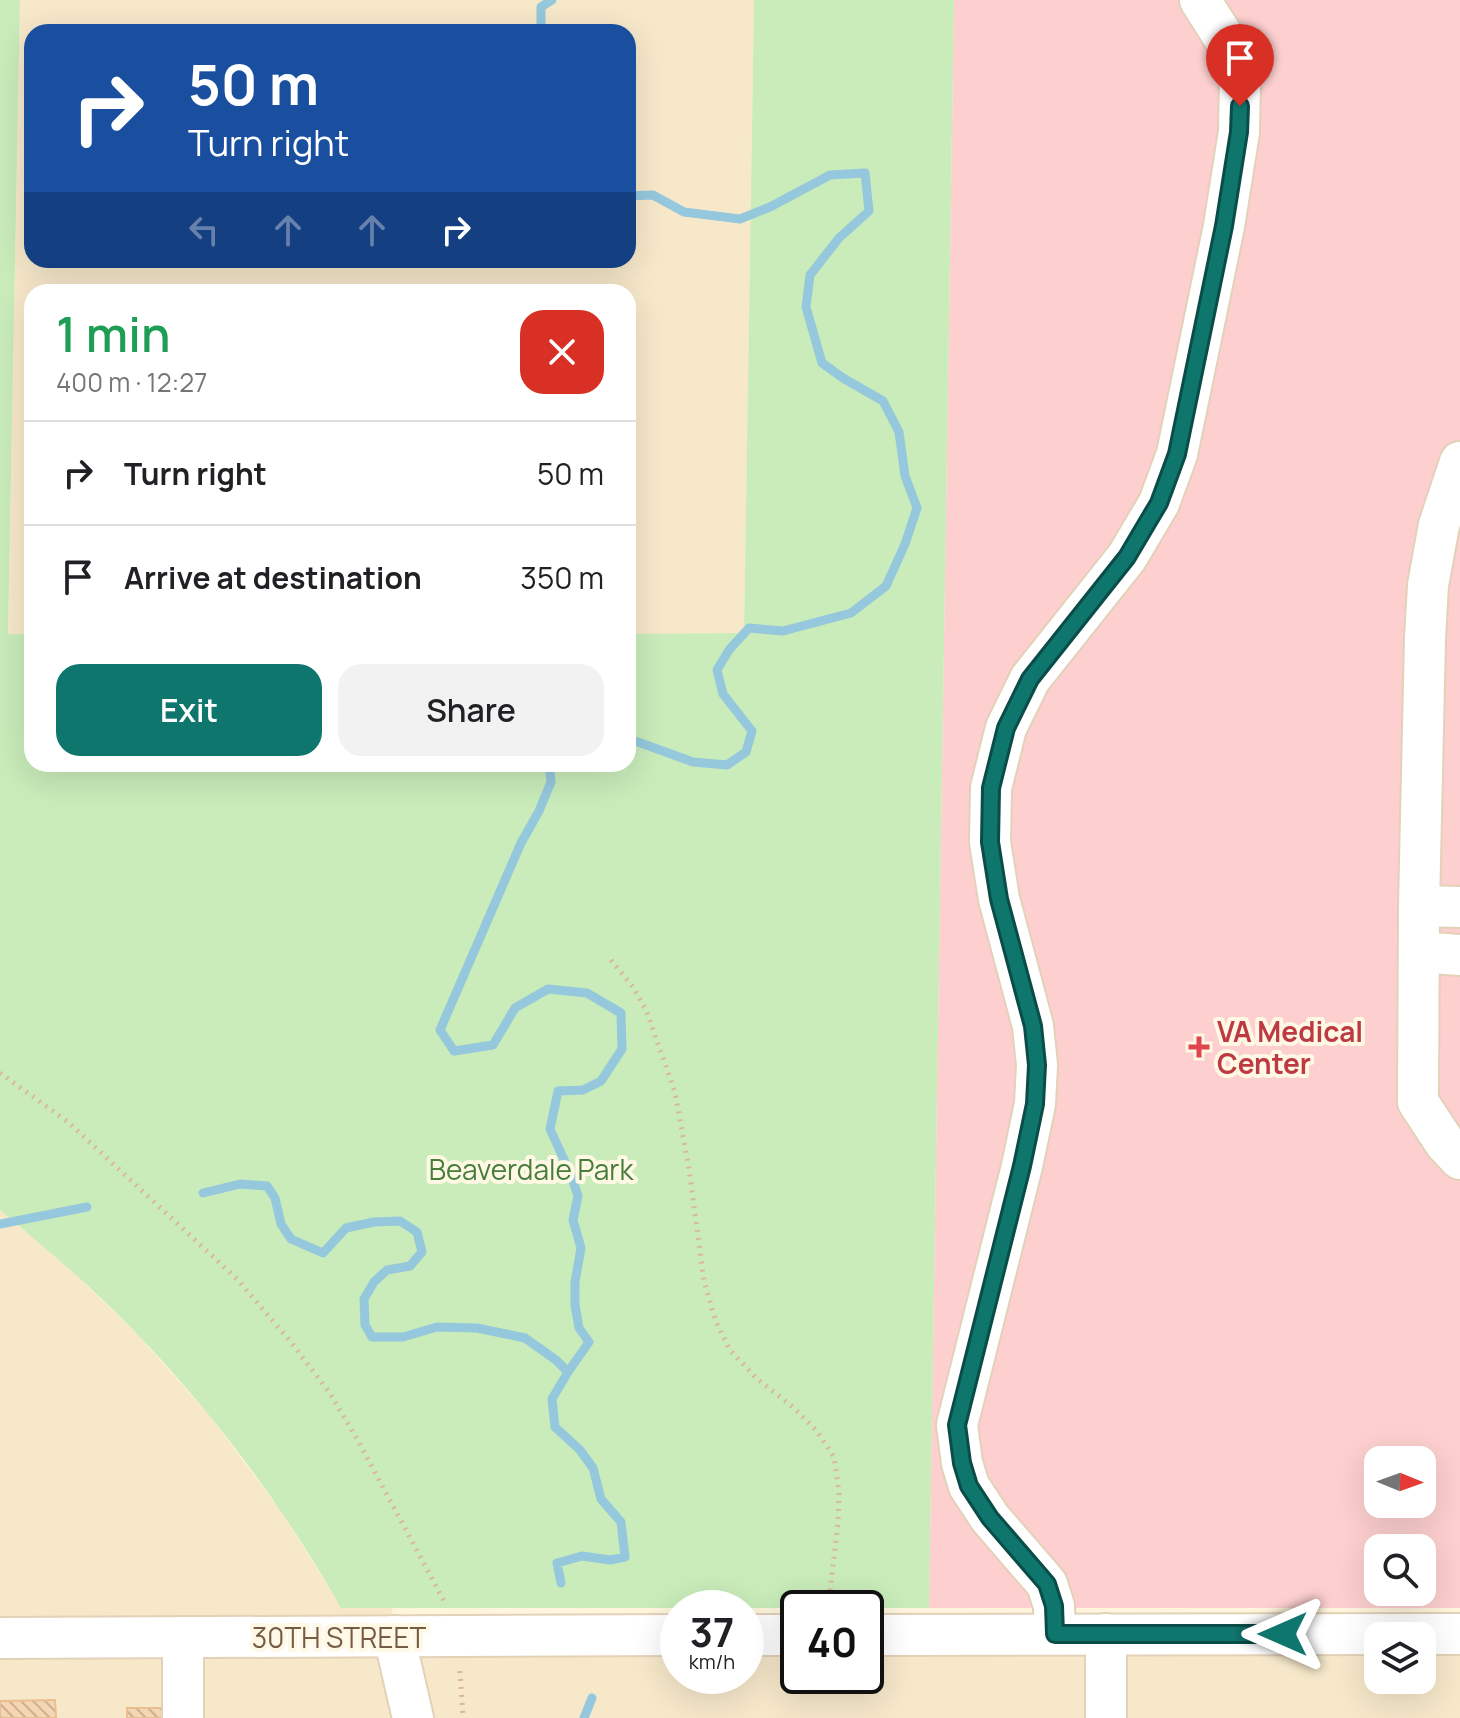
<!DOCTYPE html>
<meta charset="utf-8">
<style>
:root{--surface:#fff;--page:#f2f2f2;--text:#202124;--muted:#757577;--line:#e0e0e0;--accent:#0f766e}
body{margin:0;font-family:Manrope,sans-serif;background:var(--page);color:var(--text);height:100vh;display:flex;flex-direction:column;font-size:30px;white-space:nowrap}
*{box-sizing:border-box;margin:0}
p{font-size:26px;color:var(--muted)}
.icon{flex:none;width:44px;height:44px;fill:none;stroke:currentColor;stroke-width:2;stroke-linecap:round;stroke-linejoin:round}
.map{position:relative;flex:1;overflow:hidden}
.drawer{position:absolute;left:24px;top:284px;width:612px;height:488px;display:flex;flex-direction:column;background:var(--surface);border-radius:24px;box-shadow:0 8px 32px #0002}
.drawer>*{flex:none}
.banner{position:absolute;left:24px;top:24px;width:612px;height:244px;border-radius:24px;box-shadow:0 8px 32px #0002;background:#1a4fa0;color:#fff;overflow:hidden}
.needle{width:52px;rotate:91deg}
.tools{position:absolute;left:1364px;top:1446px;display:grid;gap:16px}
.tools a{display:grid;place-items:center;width:72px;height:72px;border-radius:16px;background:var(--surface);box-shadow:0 8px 32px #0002;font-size:40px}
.speed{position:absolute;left:660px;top:1590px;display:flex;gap:16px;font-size:40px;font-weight:700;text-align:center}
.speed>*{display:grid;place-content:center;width:104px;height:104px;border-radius:50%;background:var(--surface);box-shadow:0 8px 32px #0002;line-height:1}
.speed small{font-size:20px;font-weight:400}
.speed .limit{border:4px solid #111;border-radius:12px;background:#fff;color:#111}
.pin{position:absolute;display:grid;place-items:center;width:68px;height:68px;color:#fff;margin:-82px -34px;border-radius:50% 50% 50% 0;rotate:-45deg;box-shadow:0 0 8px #0007}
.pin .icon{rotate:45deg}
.me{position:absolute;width:88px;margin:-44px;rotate:270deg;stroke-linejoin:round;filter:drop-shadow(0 0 6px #0008)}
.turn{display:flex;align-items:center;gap:28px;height:168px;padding:0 32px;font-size:36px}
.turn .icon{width:104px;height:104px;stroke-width:2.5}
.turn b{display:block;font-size:56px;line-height:68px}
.lanes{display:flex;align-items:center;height:76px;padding:0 32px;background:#0003;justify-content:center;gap:40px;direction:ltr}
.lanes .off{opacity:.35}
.round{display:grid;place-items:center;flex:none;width:84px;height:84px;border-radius:24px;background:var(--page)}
.head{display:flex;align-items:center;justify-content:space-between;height:136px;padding:0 32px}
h1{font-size:48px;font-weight:600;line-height:60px;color:#1e9e55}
.action{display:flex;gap:16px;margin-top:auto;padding:16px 32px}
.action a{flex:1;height:92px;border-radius:24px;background:var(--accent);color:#fff;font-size:32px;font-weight:600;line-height:92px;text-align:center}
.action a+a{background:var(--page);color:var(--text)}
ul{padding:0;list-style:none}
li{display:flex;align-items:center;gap:24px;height:104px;padding:0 32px;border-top:2px solid var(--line)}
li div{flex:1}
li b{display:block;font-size:30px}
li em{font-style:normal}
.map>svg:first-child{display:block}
.residential{fill:#f7e8ca;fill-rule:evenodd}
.medical{fill:#fdcfcf;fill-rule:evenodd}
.park{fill:#c9ecba}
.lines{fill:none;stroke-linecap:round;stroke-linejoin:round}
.stream{stroke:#95c8dc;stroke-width:9}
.building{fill:url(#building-back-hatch);stroke:#eabe91;stroke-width:2}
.minor-casing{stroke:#e3d1b8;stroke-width:44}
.path{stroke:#dab995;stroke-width:5;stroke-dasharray:2 6;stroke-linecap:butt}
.minor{stroke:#fff;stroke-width:40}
.route-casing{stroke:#0a4d48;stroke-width:20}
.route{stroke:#0f766e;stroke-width:14}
.health-dot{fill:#e0444e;stroke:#fff8e5;stroke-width:3}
.labels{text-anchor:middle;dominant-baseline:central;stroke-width:8;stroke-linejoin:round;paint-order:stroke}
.health-label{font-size:28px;font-weight:bold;fill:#be3a42;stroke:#fff8e5;text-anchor:start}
.park-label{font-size:28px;fill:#467d3a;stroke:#fff8e5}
.street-label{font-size:28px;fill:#755b43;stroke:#fff8e5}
</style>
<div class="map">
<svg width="1460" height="1718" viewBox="0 0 1460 1718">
<defs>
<pattern id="building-back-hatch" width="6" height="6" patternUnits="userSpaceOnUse" patternTransform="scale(2)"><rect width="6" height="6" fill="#f6d5b2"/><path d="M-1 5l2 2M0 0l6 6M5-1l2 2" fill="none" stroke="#ccb092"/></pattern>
</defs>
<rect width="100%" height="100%" fill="#fef5dc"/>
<g class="residential">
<path d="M20 0H754L744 634H628V292H32V634H8ZM32 32H628V260H32Z"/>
<path d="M0 1210 60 1260 136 1333 207 1413 280 1510 341 1607 392 1608 394 1636 678 1635V1676H746V1635H798V1676H866V1635L1460 1634V1718H0ZM1378 1636H1422V1680H1378Z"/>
</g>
<path class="medical" d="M954 0H1460V1608H929ZM1378 1460H1422V1504H1378ZM1378 1548H1422V1592H1378Z"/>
<path class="park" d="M0 0H20L8 634H32V764H628V634L744 633 754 0H954L929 1608H341C285 1509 215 1415 136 1333 94 1289 47 1249 0 1210Z"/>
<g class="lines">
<g class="stream">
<polyline points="541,32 541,7 552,0"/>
<polyline points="628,196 653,195 684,212 740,219 770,207 830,175 865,173 869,211 839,238 810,275 806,307 822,363 843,378 883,401 899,432 905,476 917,508 905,544 886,586 851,613 783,631 749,628 729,650 717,670 723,694 752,731 746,752 727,765 693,762 638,742 628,741"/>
<polyline points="549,764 551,782 539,811 521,843 440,1030 454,1051 493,1045 515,1008 548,989 587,993 621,1013 622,1049 601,1081 583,1090 558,1091 550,1129 571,1175 578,1196 573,1220 581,1248 575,1282 575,1305 579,1328 589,1342 568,1372 552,1399 555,1427 580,1450 593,1468 601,1499 621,1522 625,1557 610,1560 582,1556 557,1563 561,1583"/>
<polyline points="203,1193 240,1184 267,1186 275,1198 281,1224 291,1239 323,1253 346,1228 374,1222 400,1221 417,1232 422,1252 410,1266 387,1270 374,1282 364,1299 365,1325 372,1337 403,1337 437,1327 477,1328 525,1338 556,1360 568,1372"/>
<polyline points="0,1224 87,1207"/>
<polyline points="584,1718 592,1698"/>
</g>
</g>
<g class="building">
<polygon points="55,1700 56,1718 0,1718 0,1701"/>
<rect x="127" y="1708" width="36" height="10"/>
</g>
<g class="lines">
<g class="minor-casing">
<g id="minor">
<polyline points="1460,462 1439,525 1428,585 1425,639 1419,906 1418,1102 1445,1143 1460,1159"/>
<polyline points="1419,906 1460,907"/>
<polyline points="1419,952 1460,955"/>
<polyline points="1055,1634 1054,1606 1047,1584 990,1518 969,1486 962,1463 957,1425 1022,1166 1035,1104 1037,1065 1033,1026 999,899 990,842 991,788 1006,728 1030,679 1127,557 1159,503 1177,454 1224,226 1239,132 1240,80 1233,52 1200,0"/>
<polyline points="746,1635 798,1635"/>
<polyline points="866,1635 1460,1634"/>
<polyline points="394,1636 413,1718"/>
<polyline points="0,1638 678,1635"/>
<polyline points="183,1718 183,1637"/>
<polyline points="1106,1718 1106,1634"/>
</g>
</g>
<g class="path">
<polyline points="611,960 633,987 646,1010 675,1092 689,1169 704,1281 716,1322 730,1350 756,1378 793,1407 816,1430 834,1457 839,1492 838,1523 828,1608"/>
<polyline points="0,1073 68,1122 237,1279 290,1341 329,1392 356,1437 445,1603"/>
<polyline points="460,1671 463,1718"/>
</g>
<use href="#minor" class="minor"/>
</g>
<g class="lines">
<g class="route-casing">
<polyline id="route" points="1240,106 1239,132 1224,226 1177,454 1159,503 1127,557 1030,679 1006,728 991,788 990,842 999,899 1033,1026 1037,1065 1035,1104 1022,1166 957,1425 962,1463 969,1486 990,1518 1047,1584 1054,1606 1055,1634 1283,1634"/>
</g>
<use href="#route" class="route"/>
</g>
<path class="health-dot" d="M1195 1035h8v8h8v8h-8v8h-8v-8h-8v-8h8z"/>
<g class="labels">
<g class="health-label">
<text x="1217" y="1031">VA Medical<tspan x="1217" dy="32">Center</tspan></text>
</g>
<g class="park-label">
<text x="531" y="1169">Beaverdale Park</text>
</g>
<g class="street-label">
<text x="339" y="1637">30TH STREET</text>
</g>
</g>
</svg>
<div class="tools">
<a><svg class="needle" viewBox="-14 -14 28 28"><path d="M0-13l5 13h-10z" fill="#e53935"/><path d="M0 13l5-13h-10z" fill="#757577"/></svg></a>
<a><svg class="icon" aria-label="search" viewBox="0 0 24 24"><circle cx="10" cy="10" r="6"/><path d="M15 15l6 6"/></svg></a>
<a><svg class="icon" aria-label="layers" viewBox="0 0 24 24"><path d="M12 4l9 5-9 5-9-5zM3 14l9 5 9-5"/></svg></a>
</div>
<div class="speed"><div>37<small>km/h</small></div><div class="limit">40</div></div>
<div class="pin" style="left:1240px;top:106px;background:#d93025"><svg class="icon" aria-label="arrive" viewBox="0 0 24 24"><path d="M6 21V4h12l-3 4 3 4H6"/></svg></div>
<svg class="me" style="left:1283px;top:1634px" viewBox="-20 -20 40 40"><path d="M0-17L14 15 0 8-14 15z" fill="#0f766e" stroke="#fff" stroke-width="4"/></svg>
<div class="banner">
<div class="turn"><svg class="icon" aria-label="right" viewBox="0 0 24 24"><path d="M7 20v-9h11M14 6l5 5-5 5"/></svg><div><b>50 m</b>Turn right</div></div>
<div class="lanes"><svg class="icon off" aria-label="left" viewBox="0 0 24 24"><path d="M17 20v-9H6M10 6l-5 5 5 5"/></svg><svg class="icon off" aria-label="ahead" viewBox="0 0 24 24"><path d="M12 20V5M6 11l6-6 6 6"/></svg><svg class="icon off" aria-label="ahead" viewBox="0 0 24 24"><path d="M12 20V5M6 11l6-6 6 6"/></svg><svg class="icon" aria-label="right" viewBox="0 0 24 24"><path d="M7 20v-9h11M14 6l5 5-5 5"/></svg></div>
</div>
<section class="drawer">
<div class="head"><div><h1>1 min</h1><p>400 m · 12:27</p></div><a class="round" style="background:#d93025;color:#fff"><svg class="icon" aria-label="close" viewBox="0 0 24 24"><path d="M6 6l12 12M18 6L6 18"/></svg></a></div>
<ul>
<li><svg class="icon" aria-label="right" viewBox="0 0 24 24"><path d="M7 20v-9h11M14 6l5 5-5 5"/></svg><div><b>Turn right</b></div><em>50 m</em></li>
<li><svg class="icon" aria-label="arrive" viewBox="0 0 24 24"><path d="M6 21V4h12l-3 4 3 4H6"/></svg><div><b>Arrive at destination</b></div><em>350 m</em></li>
</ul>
<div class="action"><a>Exit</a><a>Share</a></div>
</section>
</div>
